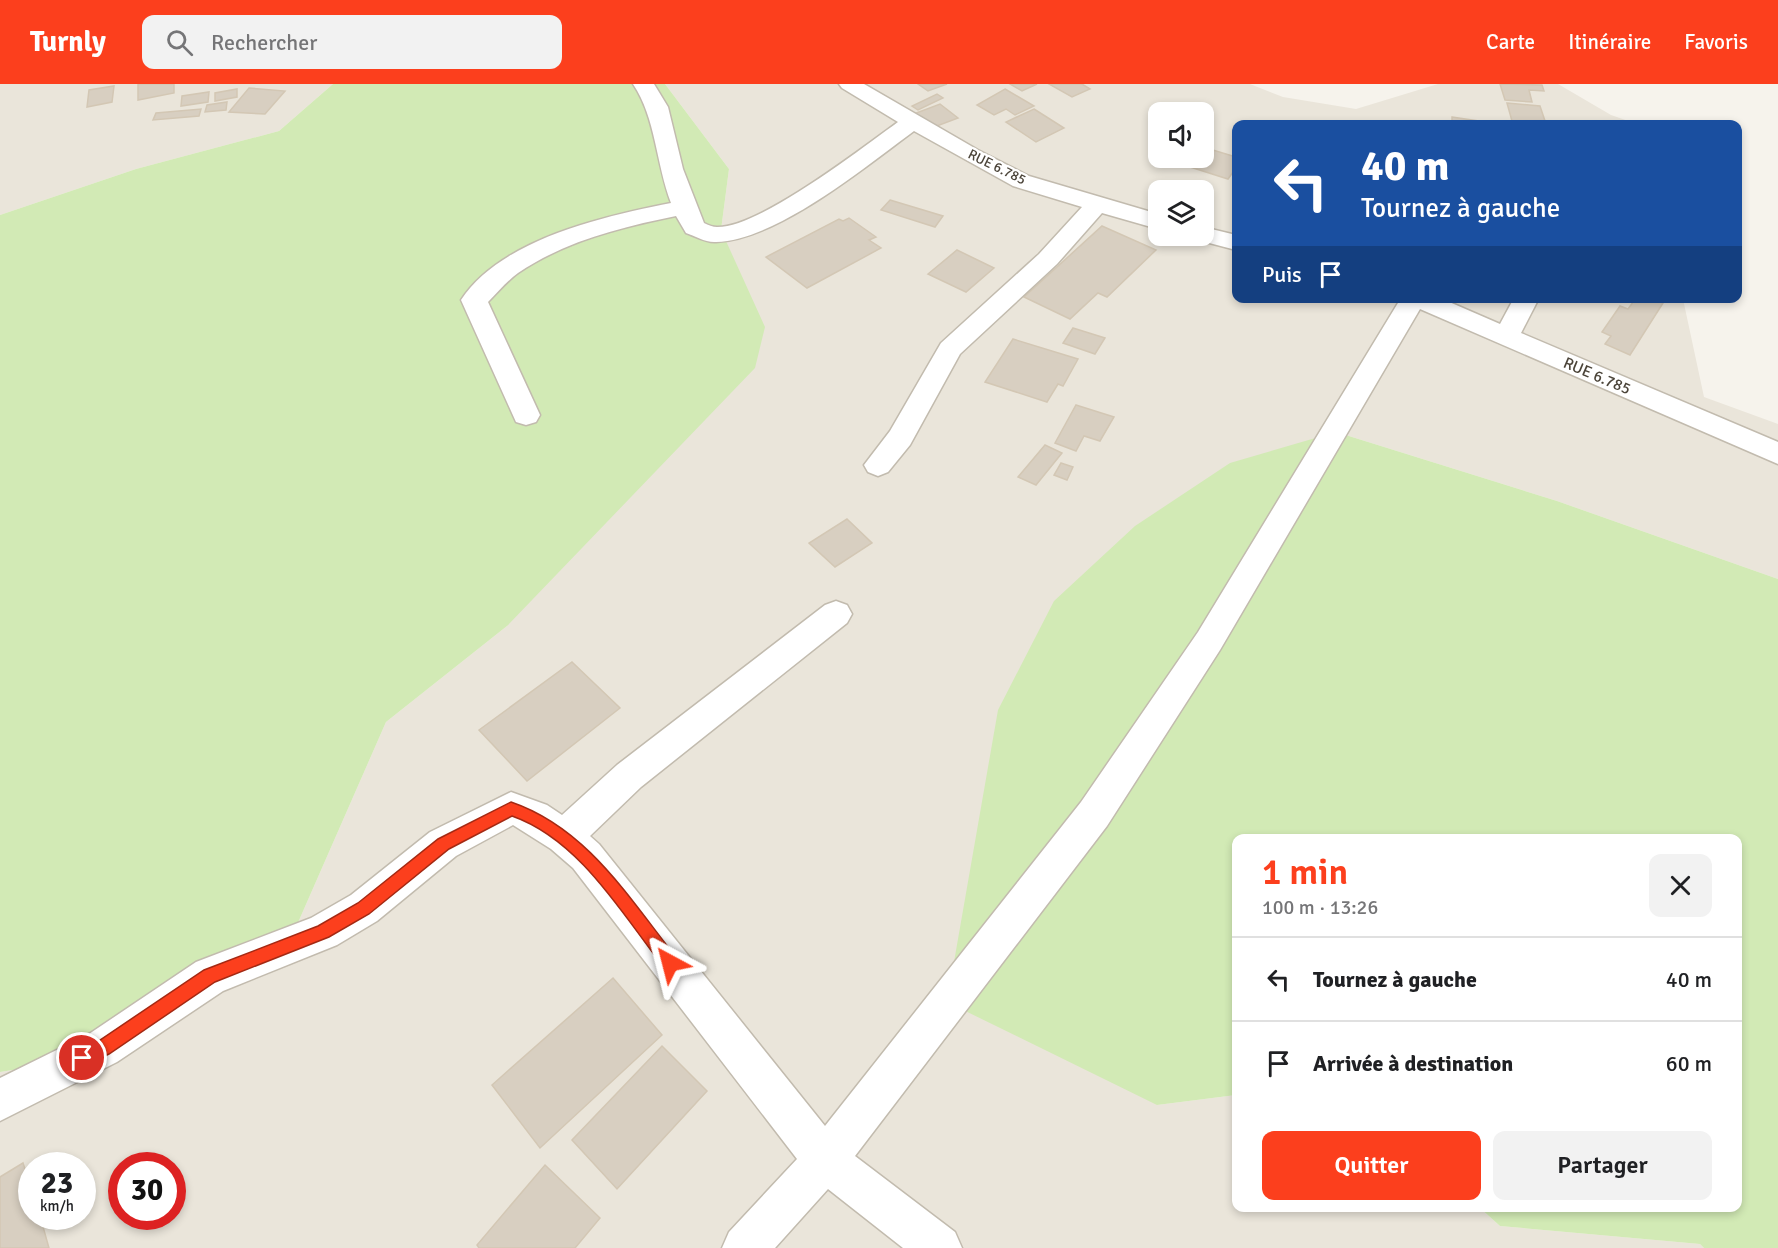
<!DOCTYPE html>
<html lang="fr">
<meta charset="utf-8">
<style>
:root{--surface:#fff;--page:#f2f2f2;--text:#202124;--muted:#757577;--line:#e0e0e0;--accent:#fc3f1d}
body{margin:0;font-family:Signika,sans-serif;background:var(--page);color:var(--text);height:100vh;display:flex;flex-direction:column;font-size:22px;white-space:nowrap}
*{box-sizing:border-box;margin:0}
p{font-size:20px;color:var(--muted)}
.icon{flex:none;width:33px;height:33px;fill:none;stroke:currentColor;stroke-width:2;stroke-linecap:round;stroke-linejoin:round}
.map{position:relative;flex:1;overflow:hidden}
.details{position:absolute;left:1232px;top:750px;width:510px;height:378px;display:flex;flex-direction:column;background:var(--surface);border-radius:12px;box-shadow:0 3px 9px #0003}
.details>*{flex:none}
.top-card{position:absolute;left:1232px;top:36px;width:510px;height:183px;border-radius:12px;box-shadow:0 3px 9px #0003;background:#1a4fa0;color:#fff;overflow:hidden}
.controls{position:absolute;left:1148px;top:18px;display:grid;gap:12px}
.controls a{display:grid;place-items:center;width:66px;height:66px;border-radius:12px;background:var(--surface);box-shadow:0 3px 9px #0003;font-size:30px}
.speed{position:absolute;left:18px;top:1068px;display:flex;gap:12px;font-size:30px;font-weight:700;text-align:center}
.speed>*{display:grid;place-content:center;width:78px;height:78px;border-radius:50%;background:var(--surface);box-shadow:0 3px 9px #0003;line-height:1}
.speed small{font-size:15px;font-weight:400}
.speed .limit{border:9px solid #d22;background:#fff;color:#111}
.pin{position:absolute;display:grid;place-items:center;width:51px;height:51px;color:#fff;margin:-26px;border:3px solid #fff;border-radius:50%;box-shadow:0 2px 6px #0007}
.me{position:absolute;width:66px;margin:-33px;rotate:322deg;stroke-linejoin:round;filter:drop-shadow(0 0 4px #0008)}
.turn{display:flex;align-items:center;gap:21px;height:126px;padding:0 30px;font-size:27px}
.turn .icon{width:78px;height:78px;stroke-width:2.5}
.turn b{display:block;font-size:42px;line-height:51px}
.then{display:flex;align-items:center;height:57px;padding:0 30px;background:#0003;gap:12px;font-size:22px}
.round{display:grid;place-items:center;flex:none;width:63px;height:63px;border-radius:12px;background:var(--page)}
.head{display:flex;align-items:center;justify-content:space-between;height:102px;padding:0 30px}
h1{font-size:36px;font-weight:600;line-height:45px;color:var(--accent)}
.button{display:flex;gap:12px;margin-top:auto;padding:12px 30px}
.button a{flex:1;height:69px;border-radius:12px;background:var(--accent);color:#fff;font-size:24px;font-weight:600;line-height:69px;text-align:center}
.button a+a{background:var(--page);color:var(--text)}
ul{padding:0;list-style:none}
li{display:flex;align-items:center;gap:18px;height:84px;padding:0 30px;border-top:2px solid var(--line)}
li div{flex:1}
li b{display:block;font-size:22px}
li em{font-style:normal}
header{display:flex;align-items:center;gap:36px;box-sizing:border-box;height:84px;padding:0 30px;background:var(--accent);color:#fff}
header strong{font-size:28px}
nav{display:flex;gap:33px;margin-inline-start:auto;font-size:21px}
.search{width:420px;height:54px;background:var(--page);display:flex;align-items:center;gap:15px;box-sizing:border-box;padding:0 21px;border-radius:12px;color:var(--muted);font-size:22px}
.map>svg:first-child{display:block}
.residential{fill:#eae5da;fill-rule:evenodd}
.green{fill:#d2eab5}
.building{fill:#d8cfc1;stroke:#d3c7b4;stroke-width:1.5}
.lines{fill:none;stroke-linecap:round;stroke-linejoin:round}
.minor-casing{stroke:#c2bbae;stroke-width:3}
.minor{fill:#fff;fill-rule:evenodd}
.route{fill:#fc3f1d;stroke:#a42913;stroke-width:1.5}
.labels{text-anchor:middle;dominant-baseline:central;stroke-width:4.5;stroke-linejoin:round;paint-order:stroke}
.far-street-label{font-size:14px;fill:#4b4439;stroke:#fff}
.street-label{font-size:16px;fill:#4b4439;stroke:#fff}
</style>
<header>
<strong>Turnly</strong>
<div class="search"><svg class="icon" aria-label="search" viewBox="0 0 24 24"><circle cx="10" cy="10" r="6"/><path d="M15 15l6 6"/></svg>Rechercher</div>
<nav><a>Carte</a><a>Itinéraire</a><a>Favoris</a></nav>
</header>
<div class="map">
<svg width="1778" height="1164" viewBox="0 0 1778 1164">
<rect width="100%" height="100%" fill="#f6f3ec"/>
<g class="residential">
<polygon points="0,0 333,0 279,47 136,85 0,131"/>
<path d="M665 0H1250L1283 13 1356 25 1438 0H1558L1611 31 1637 40H1236V214L1683 215 1704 313 1778 340V495L1557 417 1336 348 1157 1021 1236 1011V1124H1480L1500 1142 1700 1160 1704 1164H0V988L89 974 286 866 386 638 507 542 721 146 729 85ZM1158 28H1203V74H1158ZM1158 106H1203V152H1158ZM32 1082H82V1132H32ZM122 1082H172V1132H122Z"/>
</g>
<g class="green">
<polygon points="333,0 665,0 729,85 721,146 765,243 755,284 507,542 386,638 286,866 89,974 0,988 0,131 136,85 279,47"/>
<polygon points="1336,348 1557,417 1778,495 1778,1164 1704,1164 1700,1160 1500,1142 1480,1124 1737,1124 1737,754 1236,754 1236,1011 1157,1021 947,918 998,626 1054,517 1135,442 1230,379"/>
</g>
<g class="building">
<polygon points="138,0 174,0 174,9 138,16"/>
<polygon points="918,0 947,0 928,7"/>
<polygon points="1010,0 1037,0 1022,7"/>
<polygon points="1049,0 1082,0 1090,5 1072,13"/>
<polygon points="1500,0 1542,1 1544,7 1529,6 1532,18 1505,16"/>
<polygon points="114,2 112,18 87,23 89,6"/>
<polygon points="249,4 285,7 265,30 229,28"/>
<polygon points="237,5 237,13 215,17 215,9"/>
<polygon points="1005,5 1034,22 1015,31 1006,25 994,31 977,21"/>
<polygon points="209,8 208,18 181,22 182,12"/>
<polygon points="937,10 943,14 918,26 912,22"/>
<polygon points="227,18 226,26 205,28 207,21"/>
<polygon points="1507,19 1540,22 1546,40 1512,37"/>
<polygon points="940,20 958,34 929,45 911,31"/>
<polygon points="201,25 199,32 153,36 156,29"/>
<polygon points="1034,25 1064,44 1036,58 1006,38"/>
<polygon points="1452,33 1485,38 1485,40 1452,40"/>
<polygon points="1203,63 1236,73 1236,84 1228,95 1171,77 1174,74 1203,74"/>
<polygon points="890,116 943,132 935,143 881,126"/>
<polygon points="849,134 876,153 869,156 881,164 807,204 766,173 839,135 843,137"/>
<polygon points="1102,142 1156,166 1107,213 1098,209 1070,235 1024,213"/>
<polygon points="957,166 994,184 966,208 928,190"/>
<polygon points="1636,214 1651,214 1663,219 1630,271 1605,260 1611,252 1602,248 1620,222 1628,225"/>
<polygon points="1073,244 1105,254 1095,270 1063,259"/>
<polygon points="1013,255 1078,275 1063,302 1058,300 1047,318 985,298"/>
<polygon points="1076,321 1114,333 1100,357 1084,352 1076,367 1055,359"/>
<polygon points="1045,361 1062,369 1036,401 1018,393"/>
<polygon points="1061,379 1073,383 1067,396 1054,391"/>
<polygon points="847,435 872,459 835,483 809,459"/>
<polygon points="572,578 620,624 527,697 479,646"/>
<polygon points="613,894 662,951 540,1064 492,1001"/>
<polygon points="662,962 707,1007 617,1105 572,1056"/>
<polygon points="23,1079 32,1106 32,1132 40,1132 49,1164 0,1164 0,1093"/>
<polygon points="545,1081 600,1134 575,1164 479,1164 477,1161"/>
</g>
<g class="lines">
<g class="minor-casing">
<g id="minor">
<path d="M633 0H654L668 23 683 85 704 139C708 141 713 143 717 143 759 144 862 64 898 38L842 4 839 0H864L978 66 1029 92 1158 130V145L1102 129 1057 180 960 270 910 361 888 388 878 392 868 388 864 381 890 347 941 259 1039 170 1082 123 1013 102 914 47C865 83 777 156 716 158 706 159 695 152 686 149L676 132C622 143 565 157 518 189 507 197 498 208 488 218L540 331 536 338 526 341 516 338 461 216C501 155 605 132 671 119 656 80 656 34 633 0Z"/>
<polygon points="1203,143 1236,151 1236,166 1194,155 1192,152 1203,152"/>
<polygon points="1401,214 1440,214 1500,240 1514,214 1539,214 1521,249 1778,358 1778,380 1420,225 1220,566 1107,742 855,1072 955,1148 962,1164 903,1164 828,1105 775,1164 722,1164 729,1148 797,1075 573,784 551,765 513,741 456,772 377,837 337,861 223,907 117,978 0,1037 0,994 89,950 196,878 311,834 351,811 430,748 511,708 547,721 562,731 617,681 825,521 836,517 847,521 852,530 847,539 641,703 590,752 599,760 825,1042 1081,718 1198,548"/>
</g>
</g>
<use href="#minor" class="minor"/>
</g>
<path class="route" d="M511 718C587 744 628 813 676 873L679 879 676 885 670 887 665 885C622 830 580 756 512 732L449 765 369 830 329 853 215 898 109 970 82 983 76 980 74 974 76 968 97 958 204 886 318 842 358 819 438 755Z"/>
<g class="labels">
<g class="far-street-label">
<text transform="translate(997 83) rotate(26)">RUE 6.785</text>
</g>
<g class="street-label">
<text transform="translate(1597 292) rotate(23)">RUE 6.785</text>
</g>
</g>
</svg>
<div class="controls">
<a><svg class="icon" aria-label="sound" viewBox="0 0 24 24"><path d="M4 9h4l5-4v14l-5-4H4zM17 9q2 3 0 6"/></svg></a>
<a><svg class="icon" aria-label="layers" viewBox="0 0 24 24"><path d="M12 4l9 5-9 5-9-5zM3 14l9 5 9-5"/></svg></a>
</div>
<div class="speed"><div>23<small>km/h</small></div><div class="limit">30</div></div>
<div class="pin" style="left:82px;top:974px;background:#d93025"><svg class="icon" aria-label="arrive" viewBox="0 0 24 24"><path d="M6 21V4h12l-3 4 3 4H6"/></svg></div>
<svg class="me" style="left:670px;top:879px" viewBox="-20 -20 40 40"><path d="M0-17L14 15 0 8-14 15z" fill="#fc3f1d" stroke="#fff" stroke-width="4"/></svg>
<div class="top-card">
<div class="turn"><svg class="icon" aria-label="left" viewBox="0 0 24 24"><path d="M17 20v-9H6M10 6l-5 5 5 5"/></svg><div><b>40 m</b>Tournez à gauche</div></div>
<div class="then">Puis<svg class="icon" aria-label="arrive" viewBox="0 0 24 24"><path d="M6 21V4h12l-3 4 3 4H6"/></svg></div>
</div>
<section class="details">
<div class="head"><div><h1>1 min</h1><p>100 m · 13:26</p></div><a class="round"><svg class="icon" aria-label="close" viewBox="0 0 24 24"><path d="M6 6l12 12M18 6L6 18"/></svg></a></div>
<ul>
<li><svg class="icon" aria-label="left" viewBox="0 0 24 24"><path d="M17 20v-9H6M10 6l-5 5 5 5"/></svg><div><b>Tournez à gauche</b></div><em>40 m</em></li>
<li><svg class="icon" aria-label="arrive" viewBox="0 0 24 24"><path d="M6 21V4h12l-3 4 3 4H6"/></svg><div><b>Arrivée à destination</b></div><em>60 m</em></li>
</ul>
<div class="button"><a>Quitter</a><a>Partager</a></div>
</section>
</div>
